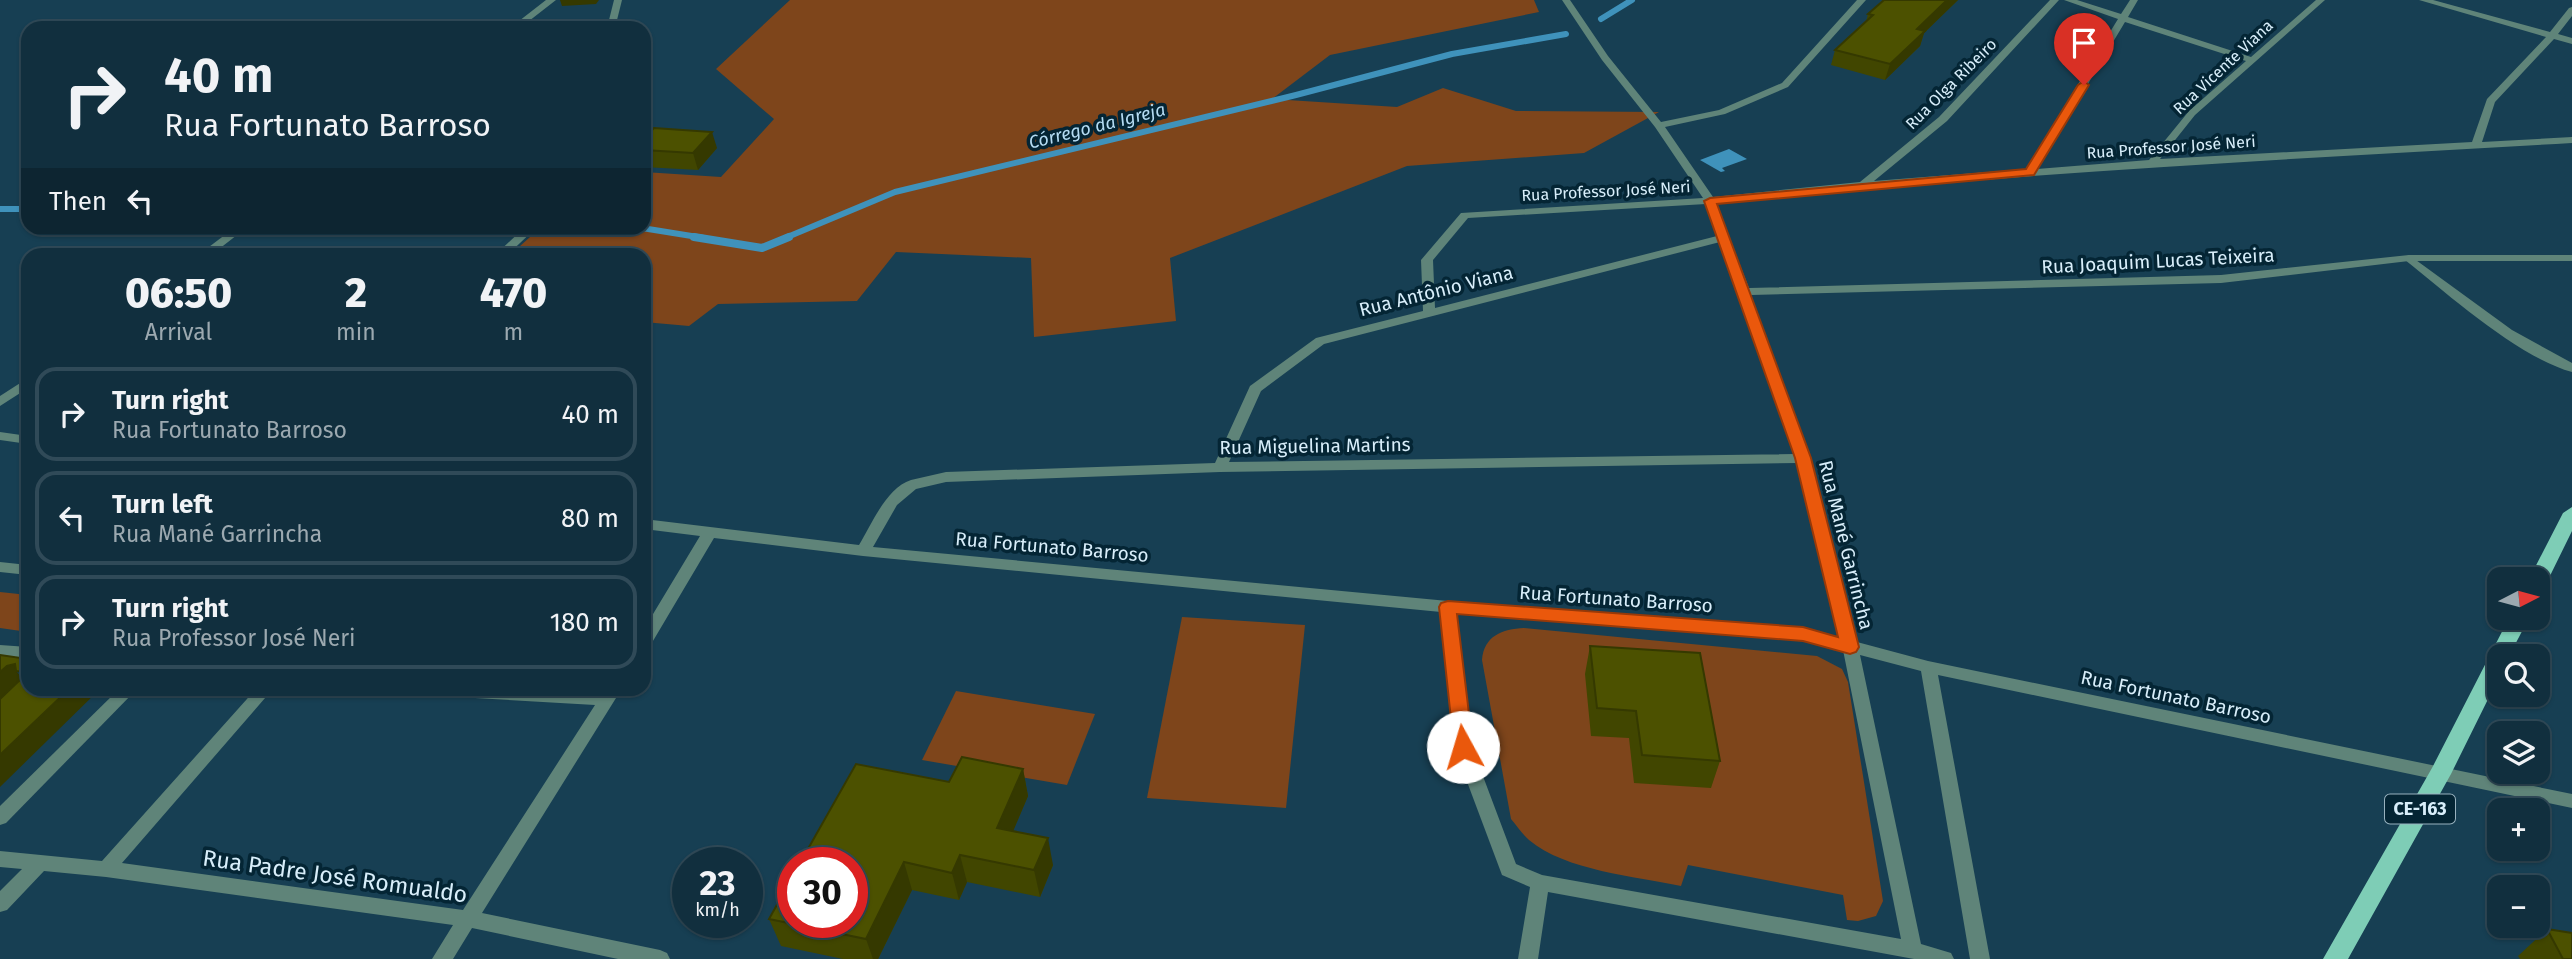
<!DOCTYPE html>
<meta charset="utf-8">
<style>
:root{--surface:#112f3e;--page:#1e3b49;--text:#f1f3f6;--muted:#9ca9b0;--line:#304a58}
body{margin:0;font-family:"Fira Sans",sans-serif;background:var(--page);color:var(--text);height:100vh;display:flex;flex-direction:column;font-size:26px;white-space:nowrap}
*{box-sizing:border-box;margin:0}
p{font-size:23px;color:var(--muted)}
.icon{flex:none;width:38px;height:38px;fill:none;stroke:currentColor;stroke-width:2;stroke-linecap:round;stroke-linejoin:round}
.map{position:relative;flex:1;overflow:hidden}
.side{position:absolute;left:21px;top:248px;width:630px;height:448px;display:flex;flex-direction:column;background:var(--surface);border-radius:21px;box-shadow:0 2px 5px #0004,0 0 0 2px var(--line)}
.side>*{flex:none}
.hud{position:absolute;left:21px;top:21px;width:630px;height:214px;border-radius:21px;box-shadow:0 2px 5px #0004,0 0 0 2px var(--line);background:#112f3e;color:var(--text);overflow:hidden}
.needle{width:46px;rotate:84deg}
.fabs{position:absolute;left:2487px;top:567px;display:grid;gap:14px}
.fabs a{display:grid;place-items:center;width:63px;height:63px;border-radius:14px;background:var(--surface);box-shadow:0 2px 5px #0004,0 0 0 2px var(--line);font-size:35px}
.speed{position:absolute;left:672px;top:847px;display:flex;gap:14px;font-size:35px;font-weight:700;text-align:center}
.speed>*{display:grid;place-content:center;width:91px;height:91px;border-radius:50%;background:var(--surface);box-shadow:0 2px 5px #0004,0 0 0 2px var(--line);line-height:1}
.speed small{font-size:18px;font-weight:400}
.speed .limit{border:10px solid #d22;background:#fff;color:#111}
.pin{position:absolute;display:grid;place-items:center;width:60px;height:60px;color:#fff;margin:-72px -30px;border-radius:50% 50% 50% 0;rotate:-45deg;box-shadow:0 0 7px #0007}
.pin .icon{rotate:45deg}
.me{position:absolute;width:77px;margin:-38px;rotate:354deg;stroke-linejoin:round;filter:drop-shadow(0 0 5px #0008)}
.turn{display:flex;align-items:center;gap:24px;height:147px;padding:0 28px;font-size:32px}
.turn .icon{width:91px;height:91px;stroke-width:2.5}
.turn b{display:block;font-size:49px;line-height:60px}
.then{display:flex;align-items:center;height:66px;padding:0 28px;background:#0003;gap:14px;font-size:26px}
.eta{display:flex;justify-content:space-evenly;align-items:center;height:119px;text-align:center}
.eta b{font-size:42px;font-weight:800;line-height:49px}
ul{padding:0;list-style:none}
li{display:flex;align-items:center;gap:21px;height:94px;margin:0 14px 10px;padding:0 14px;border:4px solid var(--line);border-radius:21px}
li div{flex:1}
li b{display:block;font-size:26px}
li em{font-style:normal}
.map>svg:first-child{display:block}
.green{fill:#7e451b}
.water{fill:#3f92bb}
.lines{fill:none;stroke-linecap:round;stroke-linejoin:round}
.stream-far1{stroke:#3f92bb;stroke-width:6}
.stream{stroke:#3f92bb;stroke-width:8}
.lane{fill:#5f8479;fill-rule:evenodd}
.street{fill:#5f8479;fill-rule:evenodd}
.primary{fill:#7ecdb6;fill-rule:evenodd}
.wall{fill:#414600}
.shaded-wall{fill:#353900}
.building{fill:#4c5100;stroke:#353900;stroke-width:2}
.route{fill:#ea580c;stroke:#983908;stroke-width:2}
.labels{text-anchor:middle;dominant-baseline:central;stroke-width:7;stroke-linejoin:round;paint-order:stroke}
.far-street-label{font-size:16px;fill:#d8eefa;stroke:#042534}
.far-water-label{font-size:18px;font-style:italic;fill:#b5dcf3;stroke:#042534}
.shield{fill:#042534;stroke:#98b2bf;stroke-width:2}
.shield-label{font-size:18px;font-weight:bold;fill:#d8eefa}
.street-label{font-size:19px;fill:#d8eefa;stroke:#042534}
.near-street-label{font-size:23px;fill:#d8eefa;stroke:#042534}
</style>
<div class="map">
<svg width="2572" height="959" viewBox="0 0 2572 959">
<rect width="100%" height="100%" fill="#173f53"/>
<g class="green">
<polygon points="790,0 1534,0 1539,12 1330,55 1272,99 1397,107 1443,88 1516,111 1659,112 1584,153 1407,166 1170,258 1176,321 1034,337 1031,258 896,252 857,301 718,304 689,326 644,322 644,256 509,256 540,228 644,228 644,172 721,177 774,119 716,69"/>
<polygon points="0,592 28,595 28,632 0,628"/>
<polygon points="1182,617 1305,625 1286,808 1147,798"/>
<path d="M1524 628 1817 656 1842 669 1848 682 1883 901 1876 916 1858 921 1847 920 1843 895 1688 865 1681 886C1635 876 1566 871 1529 840 1522 834 1517 826 1511 819L1482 660C1484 636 1502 629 1524 628Z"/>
<polygon points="956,691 1095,714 1067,785 922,760"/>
</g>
<polygon class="water" points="1729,149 1747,159 1722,168 1725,171 1721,172 1700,160"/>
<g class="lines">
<g class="stream-far1">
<polyline points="1601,19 1632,0"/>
<polyline points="0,209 28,209"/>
<polyline points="642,228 704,238"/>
<polyline points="785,238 895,192 1296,95 1452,54 1566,34"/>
</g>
<polyline class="stream" points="694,237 762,248 789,237"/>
<path class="lane" d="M2409 255 2512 330 2572 363V372C2518 357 2449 295 2405 260L2403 258Z"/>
<g class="street">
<polygon points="546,0 556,0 520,28 510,28"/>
<polygon points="614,0 622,0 615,28 607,28"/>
<path d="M1562 0H1570L1608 56 1661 122 1719 110 1782 83 1857 0H1866L1788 87 1725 114 1665 127 1713 197 1860 182 1939 117 2050 0H2059L1947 121 1874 181 2026 169 2118 19 2064 0H2077L2121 14 2130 0H2138L2128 17 2251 57 2316 0H2325L2195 115 2160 159 2472 142 2487 99 2546 37 2419 0H2433L2550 32 2569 8 2572 7V16L2558 34 2572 38V44L2554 39 2495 102 2482 142 2572 137V143C2287 159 2001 174 1716 204L1749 288 2221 275 2409 255H2572V261H2409L2221 283 1751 295 1810 458 1857 642 1928 661 2572 794V808L1938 675 1990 959H1970L1921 671 1860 655 1921 944 1951 953 1954 959H1914L1548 892 1538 959H1518L1530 887 1502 875 1454 747 1441 612 863 556 714 538 650 646 644 648V629L700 536 644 529V519L859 545C872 524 886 488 911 480L946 472 1215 463 1250 386 1316 338 1423 311 1421 260 1461 213 1703 198 1655 127 1602 60ZM2125 22 2246 61 2189 111 2149 160 2037 169ZM1706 204 1717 236 1435 308 1433 260 1468 218ZM1720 242 1795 454 1229 462 1261 391 1324 344ZM1797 463 1840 638 1803 628 1448 601 873 547 897 505 916 489 946 482 1220 472ZM1456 613 1803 640 1843 650 1901 939 1542 875 1516 864 1472 747Z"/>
<polygon points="234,228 246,228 210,256 197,256"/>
<polygon points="524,228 536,228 506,256 494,256"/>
<polygon points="28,378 28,388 0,406 0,396"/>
<polygon points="0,432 28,436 28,444 0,440"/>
<polygon points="0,562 28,565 28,575 0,572"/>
<polygon points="0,645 28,647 28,659 0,657"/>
<polygon points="118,690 136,690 6,823 0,825 0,806"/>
<polygon points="255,690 272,690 122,863 463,910 595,705 440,696 434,694 432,690 548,690 603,692 605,690 621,690 482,913 660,950 667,953 670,959 618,959 472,928 453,959 432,959 453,925 106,877 44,871 7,910 0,912 0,891 22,869 0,867 0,851 102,861"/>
</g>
<g class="primary">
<polygon points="2572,507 2572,531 2545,586 2538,588 2538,579 2529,579 2563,513"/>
<polygon points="2509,618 2529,618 2509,656 2499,656 2499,677 2451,774 2348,959 2323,959 2432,768"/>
</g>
</g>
<g class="wall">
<polygon points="1958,0 1924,33 1920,46 1885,80 1831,65 1835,50 1866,22 1868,14"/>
<polygon points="644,138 717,148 698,170 644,167"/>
<polygon points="1590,646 1720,761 1711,788 1634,783 1629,738 1591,736 1585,674"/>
<polygon points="1023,769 1028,796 1013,831 1053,865 1040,897 967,882 959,900 912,890 878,959 843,959 781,946 769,919 949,782"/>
<polygon points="2547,929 2572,959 2520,959 2518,956"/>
</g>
<g class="shaded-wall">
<polygon points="560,0 599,0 596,4 562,6"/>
<polygon points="1947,0 1958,0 1924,33 1920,46 1885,80 1890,64 1917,29"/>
<polygon points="712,132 717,148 698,170 693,153"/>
<polygon points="15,664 16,671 26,682 0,701 0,672 7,666"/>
<polygon points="68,690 99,690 0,787 0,755"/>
<polygon points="1023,769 1028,796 1003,855 997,828"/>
<polygon points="1048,838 1053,865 1040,897 1034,870"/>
<polygon points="960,855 967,882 959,900 952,873"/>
<polygon points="904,862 912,890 878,959 873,959 866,939"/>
</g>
<g class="building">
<polygon points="1884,0 1947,0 1917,29 1925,31 1890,64 1835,50 1873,15 1868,14"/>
<polygon points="654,128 712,132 693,153 644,150 644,138"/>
<polygon points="1590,646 1700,653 1720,761 1642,755 1636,711 1597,708"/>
<polygon points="0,655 28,659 28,690 68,690 0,755 0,699 21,679 23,672 16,671 15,664 7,666 0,672"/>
<polygon points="962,757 1023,769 997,828 1048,838 1034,870 960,855 952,873 904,862 866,939 769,919 793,876 793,922 852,922 852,863 800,863 856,764 949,782"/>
<polygon points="2547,929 2572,933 2572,959 2563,959"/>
</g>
<polygon class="route" points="2084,81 2089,85 2034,175 1717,204 1811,458 1859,647 1856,652 1850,654 1803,641 1457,614 1473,747 1470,752 1463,754 1457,752 1454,747 1439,607 1441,603 1448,601 1803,627 1838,637 1795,458 1704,201 1710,198 2026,169 2078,85"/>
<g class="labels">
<g class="far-street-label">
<text transform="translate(2223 67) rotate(-43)">Rua Vicente Viana</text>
<text transform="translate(1951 84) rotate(-45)">Rua Olga Ribeiro</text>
<text transform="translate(2171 147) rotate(-4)">Rua Professor José Neri</text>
<text transform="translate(1606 191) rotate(-3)">Rua Professor José Neri</text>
</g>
<g class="far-water-label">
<text transform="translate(1097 126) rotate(-14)">Córrego da Igreja</text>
</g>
<rect class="shield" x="2385" y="794.5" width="70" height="29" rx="5"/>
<g class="shield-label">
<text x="2420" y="809">CE-163</text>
</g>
<g class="street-label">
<text transform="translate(2158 261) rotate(-3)">Rua Joaquim Lucas Teixeira</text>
<text transform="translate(1436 291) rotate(-14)">Rua Antônio Viana</text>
<text transform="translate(1315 446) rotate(-1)">Rua Miguelina Martins</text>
<text transform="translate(1846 545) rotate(76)">Rua Mané Garrincha</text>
<text transform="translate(1052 547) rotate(5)">Rua Fortunato Barroso</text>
<text transform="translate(1616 599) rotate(4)">Rua Fortunato Barroso</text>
<text transform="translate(2176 697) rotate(12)">Rua Fortunato Barroso</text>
</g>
<g class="near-street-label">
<text transform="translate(335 876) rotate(8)">Rua Padre José Romualdo</text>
</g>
</g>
</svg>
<div class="fabs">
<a><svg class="needle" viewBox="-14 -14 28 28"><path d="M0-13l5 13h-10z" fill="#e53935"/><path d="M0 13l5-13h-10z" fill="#9ca9b0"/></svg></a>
<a><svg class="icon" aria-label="search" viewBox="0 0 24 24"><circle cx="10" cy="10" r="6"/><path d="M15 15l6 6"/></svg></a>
<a><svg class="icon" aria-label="layers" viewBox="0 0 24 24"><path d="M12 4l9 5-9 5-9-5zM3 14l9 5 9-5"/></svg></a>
<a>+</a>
<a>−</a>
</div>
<div class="speed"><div>23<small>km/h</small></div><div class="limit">30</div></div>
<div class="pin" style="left:2084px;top:85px;background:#d93025"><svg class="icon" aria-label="arrive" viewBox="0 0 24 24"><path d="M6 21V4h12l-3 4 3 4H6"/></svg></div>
<svg class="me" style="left:1463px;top:747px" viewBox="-20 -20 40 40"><circle r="19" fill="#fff"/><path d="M0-13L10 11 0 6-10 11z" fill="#ea580c"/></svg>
<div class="hud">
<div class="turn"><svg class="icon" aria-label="right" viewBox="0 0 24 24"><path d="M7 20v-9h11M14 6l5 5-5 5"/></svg><div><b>40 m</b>Rua Fortunato Barroso</div></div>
<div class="then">Then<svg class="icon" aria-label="left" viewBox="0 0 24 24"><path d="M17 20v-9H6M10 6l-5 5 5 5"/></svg></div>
</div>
<section class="side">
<div class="eta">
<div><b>06:50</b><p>Arrival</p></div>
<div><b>2</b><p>min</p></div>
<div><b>470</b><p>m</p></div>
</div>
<ul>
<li><svg class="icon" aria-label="right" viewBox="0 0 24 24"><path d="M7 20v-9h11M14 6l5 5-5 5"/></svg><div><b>Turn right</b><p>Rua Fortunato Barroso</p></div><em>40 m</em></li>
<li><svg class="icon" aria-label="left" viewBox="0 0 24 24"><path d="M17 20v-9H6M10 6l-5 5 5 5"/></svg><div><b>Turn left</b><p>Rua Mané Garrincha</p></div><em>80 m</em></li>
<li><svg class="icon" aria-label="right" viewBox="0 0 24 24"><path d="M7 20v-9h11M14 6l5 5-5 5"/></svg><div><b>Turn right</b><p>Rua Professor José Neri</p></div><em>180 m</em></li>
</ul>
</section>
</div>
